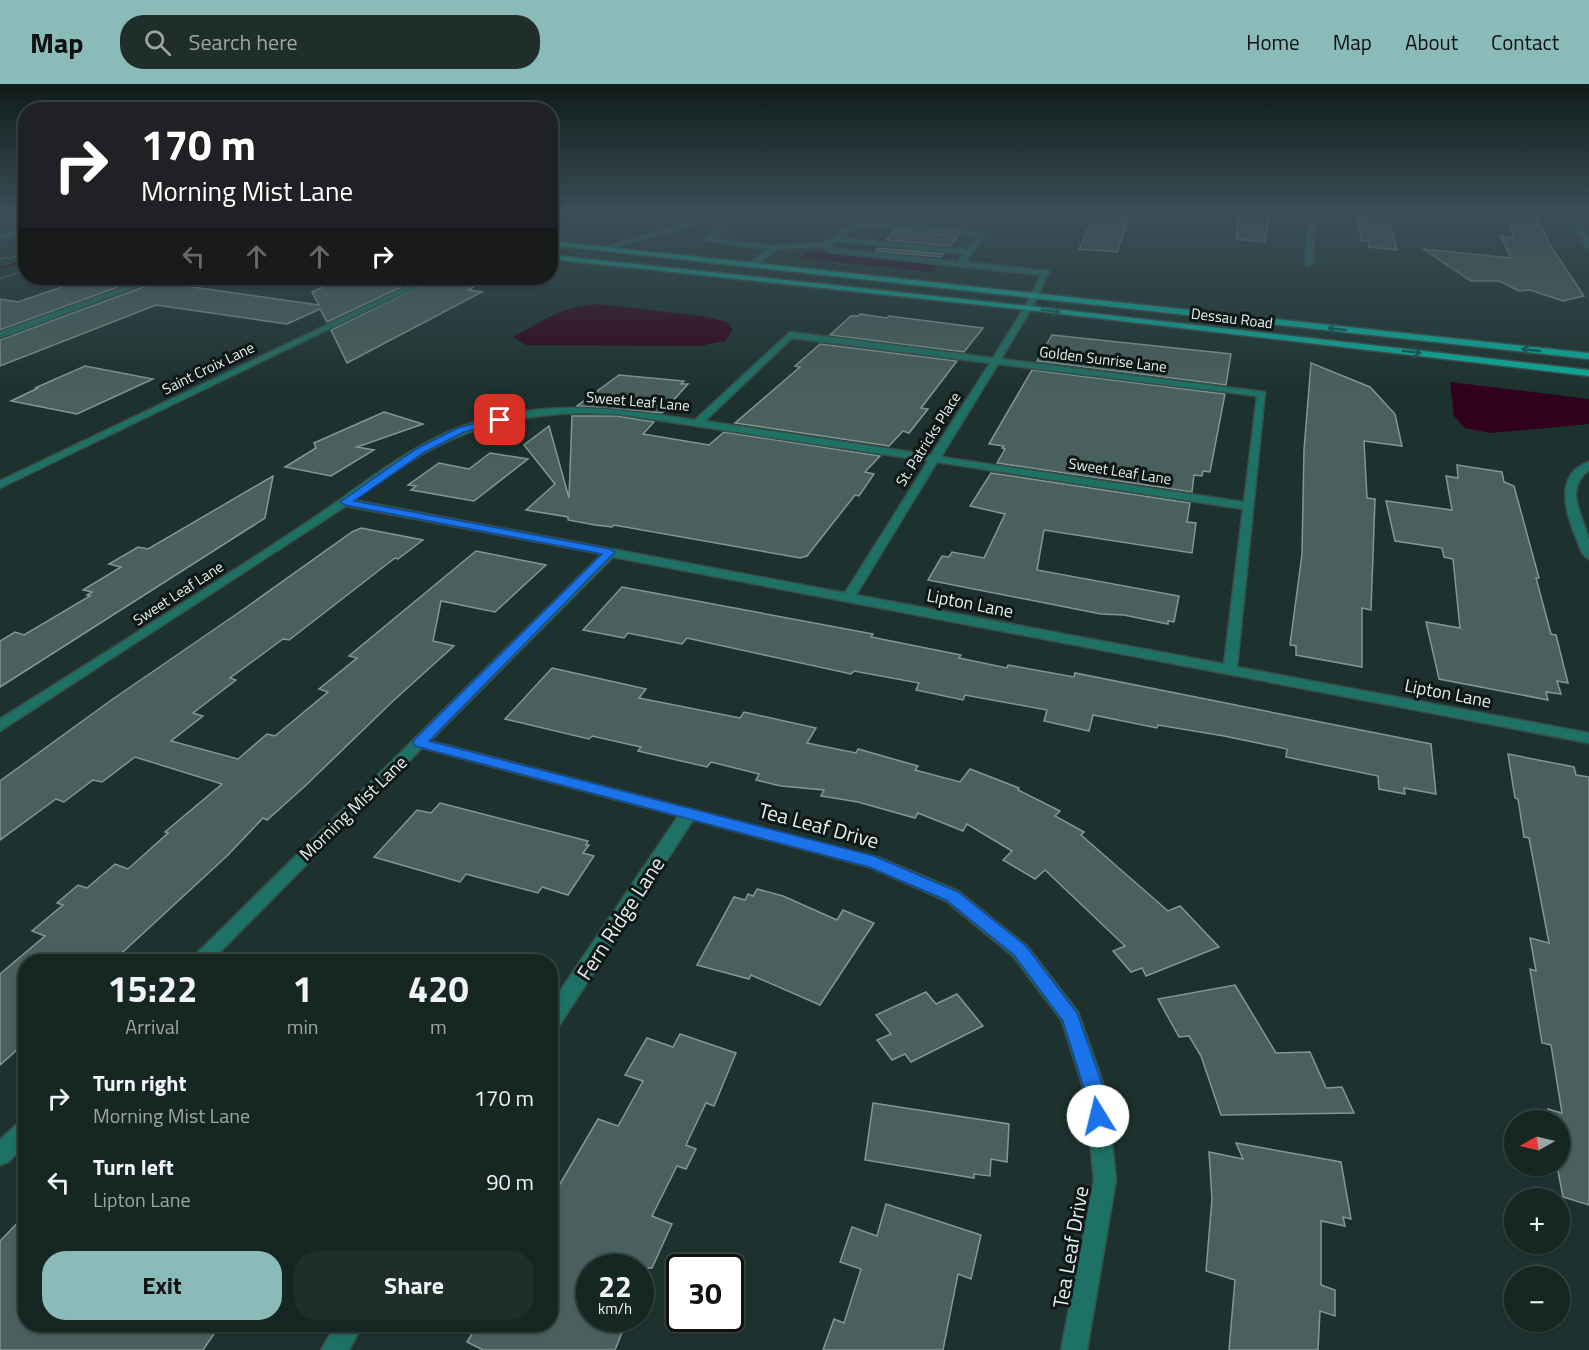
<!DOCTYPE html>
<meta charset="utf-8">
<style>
:root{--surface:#162622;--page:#1f2e2a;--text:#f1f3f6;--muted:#9ea5a5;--line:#354340;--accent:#8bbbb9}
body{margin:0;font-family:"Titillium Web",sans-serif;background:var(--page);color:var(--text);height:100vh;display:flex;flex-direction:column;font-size:22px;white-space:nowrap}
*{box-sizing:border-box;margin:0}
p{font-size:20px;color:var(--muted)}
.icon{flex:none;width:33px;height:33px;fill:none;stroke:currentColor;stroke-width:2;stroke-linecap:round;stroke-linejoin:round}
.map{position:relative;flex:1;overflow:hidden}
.side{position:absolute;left:18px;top:870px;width:540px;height:378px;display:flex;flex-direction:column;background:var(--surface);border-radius:24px;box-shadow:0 2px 4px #0004,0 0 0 2px var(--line)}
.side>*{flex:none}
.hud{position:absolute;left:18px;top:18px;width:540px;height:183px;border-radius:24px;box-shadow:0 2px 4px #0004,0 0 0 2px var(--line);background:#202124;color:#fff;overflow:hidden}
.needle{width:39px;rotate:262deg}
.controls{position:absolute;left:1504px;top:1026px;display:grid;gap:12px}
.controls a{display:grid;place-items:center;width:66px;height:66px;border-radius:50%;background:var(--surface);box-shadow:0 2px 4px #0004,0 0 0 2px var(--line);font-size:30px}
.speed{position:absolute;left:576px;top:1170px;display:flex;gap:12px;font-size:30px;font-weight:700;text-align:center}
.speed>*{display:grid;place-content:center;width:78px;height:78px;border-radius:50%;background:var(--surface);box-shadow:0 2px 4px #0004,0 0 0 2px var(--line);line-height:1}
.speed small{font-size:15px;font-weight:400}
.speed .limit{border:3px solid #111;border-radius:9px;background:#fff;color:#111}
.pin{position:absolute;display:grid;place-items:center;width:51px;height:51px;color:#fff;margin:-26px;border-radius:12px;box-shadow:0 3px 9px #0006}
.me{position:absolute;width:66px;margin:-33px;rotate:351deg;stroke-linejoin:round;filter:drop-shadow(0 0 4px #0008)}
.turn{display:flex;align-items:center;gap:21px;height:126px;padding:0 24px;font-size:27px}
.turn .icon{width:78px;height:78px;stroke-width:2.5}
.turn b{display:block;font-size:42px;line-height:51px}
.lanes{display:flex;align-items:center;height:57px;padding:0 24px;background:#0003;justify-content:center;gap:30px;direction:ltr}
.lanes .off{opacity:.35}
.eta{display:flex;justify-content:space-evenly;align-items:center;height:102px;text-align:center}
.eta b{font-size:36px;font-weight:700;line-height:42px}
.primary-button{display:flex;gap:12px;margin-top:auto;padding:12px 24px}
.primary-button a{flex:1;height:69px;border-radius:24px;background:var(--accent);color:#111;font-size:24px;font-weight:700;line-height:69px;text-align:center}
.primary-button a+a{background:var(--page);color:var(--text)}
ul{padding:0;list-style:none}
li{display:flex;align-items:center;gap:18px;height:84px;padding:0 24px}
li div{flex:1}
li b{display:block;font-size:22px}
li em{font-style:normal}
header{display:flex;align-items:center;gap:36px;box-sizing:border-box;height:84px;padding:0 30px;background:var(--accent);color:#111}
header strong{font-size:28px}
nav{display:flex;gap:33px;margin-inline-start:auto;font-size:21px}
.search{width:420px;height:54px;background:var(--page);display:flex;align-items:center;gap:15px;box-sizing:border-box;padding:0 21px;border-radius:24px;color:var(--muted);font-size:22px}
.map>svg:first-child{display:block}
.built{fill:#1f3d38}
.water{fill:#31001c}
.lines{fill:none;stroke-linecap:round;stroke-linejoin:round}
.stream{fill:#31001c;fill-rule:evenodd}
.building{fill:#4a605c;stroke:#809893;stroke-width:1.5}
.minor-casing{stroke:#394d49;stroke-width:3}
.major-casing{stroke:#394d49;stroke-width:3}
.path{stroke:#7b8c89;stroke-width:1.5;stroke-dasharray:1.5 1.5;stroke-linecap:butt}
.minor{fill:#1e7165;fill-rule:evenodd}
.major{fill:#09ad9b;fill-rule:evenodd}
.oneway{stroke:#0c5b52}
.route{fill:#1a73e8;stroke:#114b97;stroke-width:1.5}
.labels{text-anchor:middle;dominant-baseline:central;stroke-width:6;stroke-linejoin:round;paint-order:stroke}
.far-street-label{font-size:15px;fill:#e4f0ee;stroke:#0f1816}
.street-label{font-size:18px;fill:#e4f0ee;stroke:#0f1816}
.near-street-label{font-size:21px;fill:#e4f0ee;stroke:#0f1816}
</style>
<header>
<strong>Map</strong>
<div class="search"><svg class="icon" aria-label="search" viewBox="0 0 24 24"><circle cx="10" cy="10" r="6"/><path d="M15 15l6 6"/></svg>Search here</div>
<nav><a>Home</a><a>Map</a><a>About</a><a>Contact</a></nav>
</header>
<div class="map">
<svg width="1589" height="1266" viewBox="0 0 1589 1266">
<rect width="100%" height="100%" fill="#1d322e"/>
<polygon class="built" points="0,130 25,130 25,147 0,155"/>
<g class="water">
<polygon points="807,167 937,181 931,188 800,174"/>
<path d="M599 220 703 232 727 238 733 246 725 257 699 262 526 261 513 253C545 236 562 222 599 220Z"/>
<polygon points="1450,298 1589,315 1589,340 1490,349 1465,344 1454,332"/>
</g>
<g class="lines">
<polygon class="stream" points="24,176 26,178 0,185 0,183"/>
</g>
<g class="building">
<polygon points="1095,130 1131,130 1117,168 1079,165"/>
<polygon points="1239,130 1267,130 1269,133 1265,158 1236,155"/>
<polygon points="1505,130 1534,130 1552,164 1584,212 1563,217 1530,206 1519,207 1499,197 1471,197 1423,165 1511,174 1501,152 1514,154"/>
<polygon points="1359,133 1390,138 1397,166 1369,163 1368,157 1361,157"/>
<polygon points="896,146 958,152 950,162 886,156"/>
<polygon points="878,164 943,170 941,173 875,167"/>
<polygon points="88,194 140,195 0,246 0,215 18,218"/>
<polygon points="343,194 421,194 327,238 320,225 287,240 156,221 0,282 0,256 157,198 319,221 312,208"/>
<polygon points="436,194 481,198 469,206 482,208 347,279 331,246"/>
<polygon points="860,230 887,234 889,232 983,244 964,268 830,251 851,232 858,232"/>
<polygon points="1052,251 1231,270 1226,301 1037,277"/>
<polygon points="820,260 957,277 921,324 928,325 909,349 903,347 889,362 735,339 800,283 795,282"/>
<polygon points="1311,279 1370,303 1395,330 1402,362 1364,357 1367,414 1375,415 1371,526 1362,524 1362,583 1296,571 1296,562 1290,561 1302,470 1304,366"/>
<polygon points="85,282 153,295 77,330 11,317 38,304 35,304"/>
<polygon points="1032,286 1225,310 1210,388 1203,387 1202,392 1194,391 1192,408 997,379 1005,365 1002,364 1004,362 989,360"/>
<polygon points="619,291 684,297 681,300 688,300 662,329 577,322"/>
<polygon points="384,328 423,340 357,363 374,366 331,392 285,383 316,364 314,359"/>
<polygon points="572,332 617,332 654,338 643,350 709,361 724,348 880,372 865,388 874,390 859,412 855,411 807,472 800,474 614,441 612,443 595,441 568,436 568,433 526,426 555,400 524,361 549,342 569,414"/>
<polygon points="490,369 528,375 474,417 411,406 416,402 408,401 439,379 469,385"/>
<polygon points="1457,381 1502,388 1504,398 1514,402 1539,494 1536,494 1551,550 1556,551 1568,599 1557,597 1561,610 1546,608 1548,616 1439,595 1426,538 1460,544 1453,475 1444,473 1442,464 1395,457 1386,417 1452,426 1446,392 1458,394"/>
<polygon points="991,389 1190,419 1187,438 1196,439 1192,469 1044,446 1037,486 1179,512 1174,538 1168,537 1168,540 1124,531 1101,530 928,496 942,472 949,473 952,468 984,474 1005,430 970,422"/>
<polygon points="273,392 265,434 0,603 0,557 15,548 24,551 90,512 87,511 92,508 83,506 121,483 109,480 138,463 148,465"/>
<polygon points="361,444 423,456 398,475 395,474 289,556 283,555 230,594 236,596 193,629 203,632 171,657 238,675 267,650 275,652 328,608 319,605 357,574 349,572 476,467 546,481 495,528 441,517 433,557 454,562 393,617 304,703 267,736 263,734 228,771 112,878 26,878 26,958 0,981 0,890 45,852 32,847 63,821 57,819 78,801 87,804 115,780 128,785 168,749 165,748 222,700 135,673 102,698 93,696 64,718 56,715 0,756 0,697 110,617 241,527 352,448"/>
<polygon points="622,503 873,550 871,553 961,571 959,574 1007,584 1008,581 1074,593 1075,589 1431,660 1436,710 1404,704 1405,710 1379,705 1378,692 1286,673 1287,665 1224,652 1158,641 1157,644 1093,631 1089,647 1044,637 1047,626 965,611 963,616 916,606 919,599 854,587 851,590 687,554 682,560 628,549 624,554 583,546"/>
<polygon points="552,584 646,605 639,614 740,634 744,628 816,644 807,659 856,669 858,665 918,682 915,686 960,698 970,685 1019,704 1018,706 1060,727 1055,732 1084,748 1081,751 1168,827 1180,822 1219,863 1146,892 1142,884 1131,888 1113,867 1125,862 1045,786 1035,795 1003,776 1012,767 967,740 963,747 918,729 915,734 858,718 821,712 824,706 781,702 756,696 759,690 711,678 707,683 638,667 641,663 592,652 589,655 505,635"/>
<polygon points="1508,670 1574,683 1576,691 1589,693 1589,1121 1563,1113 1557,1082 1560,1082 1560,1036 1550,1036 1548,1025 1562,1029 1551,961 1542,959 1530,885 1536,887 1530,854 1549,859 1529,754 1524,753 1518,715 1515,714"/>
<polygon points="440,719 588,757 586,761 589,761 583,769 594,772 568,811 542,803 538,809 466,790 460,798 374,773 417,726 431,729"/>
<polygon points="757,805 783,812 837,836 843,826 874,839 820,921 751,891 749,895 697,881 734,813 745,816 748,810 753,812"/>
<polygon points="1235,901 1276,969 1310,968 1326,1004 1342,1003 1354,1029 1221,1031 1201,972 1189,952 1179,953 1158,915"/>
<polygon points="926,908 936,920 957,910 983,942 911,978 905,970 892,976 877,956 891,950 876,931"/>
<polygon points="680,950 736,969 714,1022 706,1019 686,1061 696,1065 686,1085 677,1082 652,1132 672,1140 652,1184 590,1184 590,1234 628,1234 615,1266 483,1266 467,1258 478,1240 550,1240 550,1117 598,1035 618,1042 643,997 625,991 647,954 673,963"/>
<polygon points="873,1019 1009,1040 1007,1078 991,1075 990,1092 974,1090 974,1094 865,1076"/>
<polygon points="1236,1059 1341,1078 1351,1135 1343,1133 1345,1142 1321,1137 1321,1201 1335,1206 1335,1232 1320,1227 1318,1266 1229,1266 1235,1196 1206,1187 1212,1115 1209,1068 1243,1075"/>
<polygon points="886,1120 981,1151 971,1195 958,1190 943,1266 823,1266 834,1235 844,1239 861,1185 840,1178 852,1143 877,1152"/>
<polygon points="26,1130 26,1240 221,1240 203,1266 0,1266 0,1157"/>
</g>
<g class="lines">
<g class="minor-casing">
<g id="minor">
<polygon points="3,130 26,131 26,135"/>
<polygon points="716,130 727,130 606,166 600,165"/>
<polygon points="1309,130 1315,130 1313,180 1309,182 1305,180"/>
<polygon points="1568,130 1574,130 1589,156 1589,164 1586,162"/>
<path d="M865 137 980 149 985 152 965 178 1049 187 1032 224 1001 275 1265 308 1237 583 1589 649V659L613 473 430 657 880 774 958 807 1027 862 1078 928 1107 1010 1116 1096 1087 1266H1061L1094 1096 1085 1010 1062 937 1013 872 946 817 869 783 693 736 557 945 550 947V922L678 732 422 664 210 878H188L602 470 346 422 0 647V635C103 570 207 505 309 437 362 402 413 357 475 338 549 315 620 325 695 336L790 248 993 274 1024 224 1041 191 828 168 824 163 778 164 752 184 749 180 768 165 704 156 728 139 730 142 713 155 772 162 825 159 852 139ZM865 141 976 152 978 153 968 166 841 154 856 142ZM836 157 964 170 958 178 831 164V162ZM792 254 990 279 931 371 705 337ZM998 280 1257 312 1244 418 941 373ZM578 329 617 330 928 377 845 509 353 416C433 359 478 333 578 329ZM937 378 1243 425 1224 580 856 511Z"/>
<polygon points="26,144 26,148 0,156 0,152"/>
<polygon points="150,194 160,194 0,254 0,248"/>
<polygon points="425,194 434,194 0,404 0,397"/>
<path d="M1589 378V386C1563 406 1583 431 1589 456 1589 461 1589 469 1589 475 1581 472 1580 463 1577 456 1566 430 1553 390 1589 378Z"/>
<polygon points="26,1036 26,1061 8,1078 0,1081 0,1056 18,1039"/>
<polygon points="336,1240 363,1240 349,1266 321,1266"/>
</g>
</g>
<g class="major-casing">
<g id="major">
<polygon points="550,157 1589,269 1589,275 550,161"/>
<polygon points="550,171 1028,222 1589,286 1589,292 1028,226 550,175"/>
</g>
</g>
<g class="path">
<polyline points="0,175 26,171"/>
<polyline points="0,194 26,187"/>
</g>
<use href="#minor" class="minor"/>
<use href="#major" class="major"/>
</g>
<defs><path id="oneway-shaft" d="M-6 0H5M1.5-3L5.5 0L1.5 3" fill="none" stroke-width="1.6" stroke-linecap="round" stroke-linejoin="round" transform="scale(1.5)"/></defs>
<g class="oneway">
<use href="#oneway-shaft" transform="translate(1051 227) rotate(7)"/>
<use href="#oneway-shaft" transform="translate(1337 245) rotate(-174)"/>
<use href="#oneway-shaft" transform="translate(1531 266) rotate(-174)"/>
<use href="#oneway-shaft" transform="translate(1412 268) rotate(7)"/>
</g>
<linearGradient id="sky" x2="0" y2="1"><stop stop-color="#101c19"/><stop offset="0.42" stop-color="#3a4f57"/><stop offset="1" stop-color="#3a4f57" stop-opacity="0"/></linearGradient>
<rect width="1589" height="308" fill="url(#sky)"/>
<polygon class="route" points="500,333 503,334 503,338 464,348 423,369 354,417 610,465 615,468 429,657 874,772 958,808 1026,862 1077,929 1106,1011 1108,1032 1105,1038 1098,1041 1091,1038 1086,1011 1063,937 1014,871 946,816 869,783 415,662 413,658 415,655 602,470 345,421 340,418 416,365 458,344"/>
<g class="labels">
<g class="far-street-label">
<text transform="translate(1232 234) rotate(7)">Dessau Road</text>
<text transform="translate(1103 275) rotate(7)">Golden Sunrise Lane</text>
<text transform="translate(208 284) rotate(-26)">Saint Croix Lane</text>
<text transform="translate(638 317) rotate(5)">Sweet Leaf Lane</text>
<text transform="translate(928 355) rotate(-58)">St. Patricks Place</text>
<text transform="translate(1120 387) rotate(9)">Sweet Leaf Lane</text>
<text transform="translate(178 509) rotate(-33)">Sweet Leaf Lane</text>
</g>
<g class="street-label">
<text transform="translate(970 519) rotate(11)">Lipton Lane</text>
<text transform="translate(1448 609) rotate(11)">Lipton Lane</text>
<text transform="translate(353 724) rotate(-44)">Morning Mist Lane</text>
</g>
<g class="near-street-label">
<text transform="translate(819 741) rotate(15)">Tea Leaf Drive</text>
<text transform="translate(620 834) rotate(-57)">Fern Ridge Lane</text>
<text transform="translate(1070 1163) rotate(-80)">Tea Leaf Drive</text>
</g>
</g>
</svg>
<div class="controls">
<a><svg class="needle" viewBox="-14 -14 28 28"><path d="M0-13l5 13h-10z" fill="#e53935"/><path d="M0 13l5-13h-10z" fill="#9ea5a5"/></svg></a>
<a>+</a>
<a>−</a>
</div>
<div class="speed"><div>22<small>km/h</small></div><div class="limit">30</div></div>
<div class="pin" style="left:500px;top:336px;background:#d93025"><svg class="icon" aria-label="arrive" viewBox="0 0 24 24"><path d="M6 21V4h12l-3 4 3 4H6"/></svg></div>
<svg class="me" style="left:1098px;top:1032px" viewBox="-20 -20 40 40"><circle r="19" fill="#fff"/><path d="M0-13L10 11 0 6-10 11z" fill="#1a73e8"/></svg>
<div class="hud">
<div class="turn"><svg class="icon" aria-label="right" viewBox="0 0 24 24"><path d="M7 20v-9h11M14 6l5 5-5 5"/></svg><div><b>170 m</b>Morning Mist Lane</div></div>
<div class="lanes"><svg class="icon off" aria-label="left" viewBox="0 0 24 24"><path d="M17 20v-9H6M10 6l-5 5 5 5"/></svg><svg class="icon off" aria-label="ahead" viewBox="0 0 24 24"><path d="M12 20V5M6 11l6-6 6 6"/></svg><svg class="icon off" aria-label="ahead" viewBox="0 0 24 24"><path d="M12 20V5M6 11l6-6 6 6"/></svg><svg class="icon" aria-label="right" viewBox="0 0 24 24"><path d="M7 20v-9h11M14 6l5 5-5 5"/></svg></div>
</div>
<section class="side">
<div class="eta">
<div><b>15:22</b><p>Arrival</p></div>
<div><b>1</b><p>min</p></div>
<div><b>420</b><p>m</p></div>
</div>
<ul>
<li><svg class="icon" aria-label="right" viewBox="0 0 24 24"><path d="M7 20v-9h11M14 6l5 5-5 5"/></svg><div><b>Turn right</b><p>Morning Mist Lane</p></div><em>170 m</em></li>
<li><svg class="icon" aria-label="left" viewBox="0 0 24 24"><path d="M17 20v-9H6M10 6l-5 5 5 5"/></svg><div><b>Turn left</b><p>Lipton Lane</p></div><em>90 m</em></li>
</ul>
<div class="primary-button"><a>Exit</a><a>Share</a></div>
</section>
</div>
